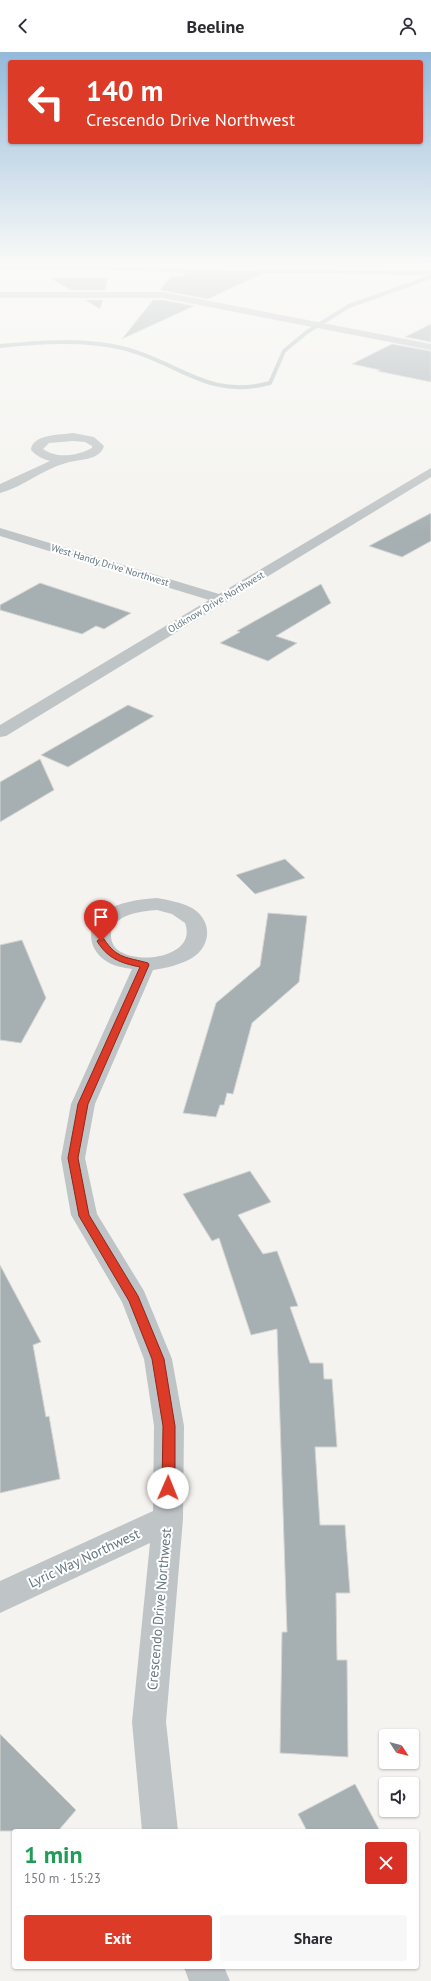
<!DOCTYPE html>
<meta charset="utf-8">
<style>
:root{--surface:#fff;--page:#f7f7f7;--text:#2b2b33;--muted:#7c7c81;--accent:#dc3b28}
body{margin:0;font-family:"PT Sans",sans-serif;background:var(--page);color:var(--text);height:100vh;display:flex;flex-direction:column;font-size:15px;white-space:nowrap}
*{box-sizing:border-box;margin:0}
p{font-size:13px;color:var(--muted)}
.icon{flex:none;width:22px;height:22px;fill:none;stroke:currentColor;stroke-width:2;stroke-linecap:round;stroke-linejoin:round}
.map{position:relative;flex:1;overflow:hidden}
.sheet{position:absolute;left:12px;top:1777px;width:407px;height:140px;display:flex;flex-direction:column;background:var(--surface);border-radius:4px;box-shadow:0 1px 3px #0004}
.sheet>*{flex:none}
.banner{position:absolute;left:8px;top:8px;width:415px;height:84px;border-radius:4px;box-shadow:0 1px 3px #0004;background:#dc3b28;color:#fff;overflow:hidden}
.needle{width:26px;rotate:126deg}
.tools{position:absolute;left:379px;top:1677px;display:grid;gap:8px}
.tools a{display:grid;place-items:center;width:40px;height:40px;border-radius:4px;background:var(--surface);box-shadow:0 1px 3px #0004;font-size:20px}
.pin{position:absolute;display:grid;place-items:center;width:34px;height:34px;color:#fff;margin:-41px -17px;border-radius:50% 50% 50% 0;rotate:-45deg;box-shadow:0 0 4px #0007}
.pin .icon{rotate:45deg}
.me{position:absolute;width:44px;margin:-22px;rotate:1deg;stroke-linejoin:round;filter:drop-shadow(0 0 3px #0008)}
.turn{display:flex;align-items:center;gap:14px;height:84px;padding:0 12px;font-size:18px}
.turn .icon{width:52px;height:52px;stroke-width:2.5}
.turn b{display:block;font-size:28px;line-height:34px}
.round{display:grid;place-items:center;flex:none;width:42px;height:42px;border-radius:4px;background:var(--page)}
.summary{display:flex;align-items:center;justify-content:space-between;height:68px;padding:0 12px}
h1{font-size:24px;font-weight:700;line-height:30px;color:#1e9e55}
.primary-button{display:flex;gap:8px;margin-top:auto;padding:8px 12px}
.primary-button a{flex:1;height:46px;border-radius:4px;background:var(--accent);color:#fff;font-size:16px;font-weight:700;line-height:46px;text-align:center}
.primary-button a+a{background:var(--page);color:var(--text)}
header{display:flex;justify-content:space-between;align-items:center;height:52px;padding:0 12px;background:var(--surface);font-size:18px;font-weight:700}
.map>svg:first-child{display:block}
.lines{fill:none;stroke-linecap:round;stroke-linejoin:round}
.stream{stroke:#b6c4c6;stroke-width:4}
.building{fill:#a6b0b3;stroke:#d5d5d3}
.minor{fill:#bfc4c6;fill-rule:evenodd}
.route{fill:#dc3b28;stroke:#8f261a}
.labels{text-anchor:middle;dominant-baseline:central;stroke-width:4;stroke-linejoin:round;paint-order:stroke}
.far-street-label{font-size:10px;fill:#647780;stroke:#fff}
.near-street-label{font-size:14px;fill:#647780;stroke:#fff}
</style>
<header><svg class="icon" aria-label="back" viewBox="0 0 24 24"><path d="M15 5l-7 7 7 7"/></svg>Beeline<svg class="icon" aria-label="person" viewBox="0 0 24 24"><circle cx="12" cy="8" r="4"/><path d="M4 21q1-7 8-7t8 7"/></svg></header>
<div class="map">
<svg width="431" height="1929" viewBox="0 0 431 1929">
<rect width="100%" height="100%" fill="#f4f3f0"/>
<g class="lines">
<g class="stream">
<polyline points="0,216 105,216 197,219"/>
<polyline points="255,219 431,221"/>
<path d="M0 294C40 290 82 287 122 296 178 309 206 348 270 331L284 299 307 280 349 254 431 225"/>
</g>
</g>
<g class="building">
<polygon points="186,217 268,219 208,247 160,238 170,225 183,224"/>
<polygon points="50,226 108,226 105,238 70,238"/>
<polygon points="85,248 103,248 100,257"/>
<polygon points="153,248 163,248 194,254 122,287"/>
<polygon points="431,272 431,290 405,285"/>
<polygon points="392,292 431,299 431,330 377,319 380,318 352,312"/>
<polygon points="431,461 431,489 402,505 369,494"/>
<polygon points="40,531 131,561 104,577 96,574 82,582 0,558 0,553"/>
<polygon points="321,532 331,551 276,584 297,591 268,609 220,591 240,580 237,579"/>
<polygon points="128,653 154,664 68,715 41,703"/>
<polygon points="40,707 54,738 0,770 0,730"/>
<polygon points="285,807 305,826 255,842 236,823"/>
<polygon points="268,861 307,864 299,930 252,971 233,1042 227,1041 224,1053 220,1053 216,1065 183,1061 216,951 260,914"/>
<polygon points="22,888 46,946 21,991 0,988 0,893"/>
<polygon points="250,1119 271,1150 238,1163 263,1202 277,1199 298,1254 290,1255 310,1311 323,1311 324,1327 332,1327 337,1395 315,1395 320,1473 345,1473 350,1541 336,1541 337,1608 347,1608 348,1705 280,1701 282,1580 287,1580 277,1277 251,1283 219,1186 212,1189 183,1142"/>
<polygon points="0,1213 41,1290 33,1293 46,1365 49,1364 60,1427 0,1441"/>
<polygon points="0,1682 76,1758 58,1779 0,1779"/>
<polygon points="355,1732 380,1779 307,1779 298,1762"/>
</g>
<g class="lines">
<g class="minor">
<polygon points="0,240 163,240 431,292 431,298 163,246 0,246"/>
<path d="M73 381 94 385 104 394C100 409 78 407 66 411 43 417 23 435 0 441V432L50 409C43 407 36 404 31 398 32 382 61 383 73 381ZM73 389 85 390 92 394V396C77 404 57 407 43 397L49 391Z"/>
<polygon points="431,416 431,425 6,684 0,685 0,673 209,548 0,484 0,476 219,542"/>
<path d="M157 846C168 848 180 850 190 855 212 866 213 893 192 906 180 913 166 916 153 918L95 1052 85 1106 97 1162 144 1239 172 1307 184 1374 183 1467 166 1670 178 1779H142L132 1670 150 1491 0 1561V1529L153 1459 154 1374 144 1307 122 1250 71 1163 61 1106 71 1052 132 917C124 916 113 914 106 909 88 897 85 874 104 860 118 850 140 847 157 846ZM157 858 172 862 185 871C197 903 144 912 123 901 116 898 111 892 111 884 110 863 141 859 157 858Z"/>
<polygon points="184,1915 224,1915 230,1929 189,1929"/>
</g>
</g>
<linearGradient id="sky" x2="0" y2="1"><stop stop-color="#94bada"/><stop offset="0.44" stop-color="#fafaf8"/><stop offset="1" stop-color="#fafaf8" stop-opacity="0"/></linearGradient>
<rect width="431" height="480" fill="url(#sky)"/>
<path class="route" d="M101 886 104 887C117 907 127 905 148 911L149 913 88 1052 78 1106 89 1163 138 1244 164 1307 175 1374V1436L173 1440 168 1441 164 1440 162 1436 163 1374 152 1307 129 1249 79 1164 68 1106 78 1052 140 915C120 911 107 906 97 889Z"/>
<g class="labels">
<g class="far-street-label">
<text transform="translate(110 513) rotate(17)">West Handy Drive Northwest</text>
<text transform="translate(216 550) rotate(-31)">Oldknow Drive Northwest</text>
</g>
<g class="near-street-label">
<text transform="translate(84 1506) rotate(-25)">Lyric Way Northwest</text>
<text transform="translate(159 1557) rotate(-85)">Crescendo Drive Northwest</text>
</g>
</g>
</svg>
<div class="tools">
<a><svg class="needle" viewBox="-14 -14 28 28"><path d="M0-13l5 13h-10z" fill="#e53935"/><path d="M0 13l5-13h-10z" fill="#7c7c81"/></svg></a>
<a><svg class="icon" aria-label="sound" viewBox="0 0 24 24"><path d="M4 9h4l5-4v14l-5-4H4zM17 9q2 3 0 6"/></svg></a>
</div>
<div class="pin" style="left:101px;top:889px;background:#d93025"><svg class="icon" aria-label="arrive" viewBox="0 0 24 24"><path d="M6 21V4h12l-3 4 3 4H6"/></svg></div>
<svg class="me" style="left:168px;top:1436px" viewBox="-20 -20 40 40"><circle r="19" fill="#fff"/><path d="M0-13L10 11 0 6-10 11z" fill="#dc3b28"/></svg>
<div class="banner">
<div class="turn"><svg class="icon" aria-label="left" viewBox="0 0 24 24"><path d="M17 20v-9H6M10 6l-5 5 5 5"/></svg><div><b>140 m</b>Crescendo Drive Northwest</div></div>
</div>
<section class="sheet">
<div class="summary"><div><h1>1 min</h1><p>150 m · 15:23</p></div><a class="round" style="background:#d93025;color:#fff"><svg class="icon" aria-label="close" viewBox="0 0 24 24"><path d="M6 6l12 12M18 6L6 18"/></svg></a></div>
<div class="primary-button"><a>Exit</a><a>Share</a></div>
</section>
</div>
